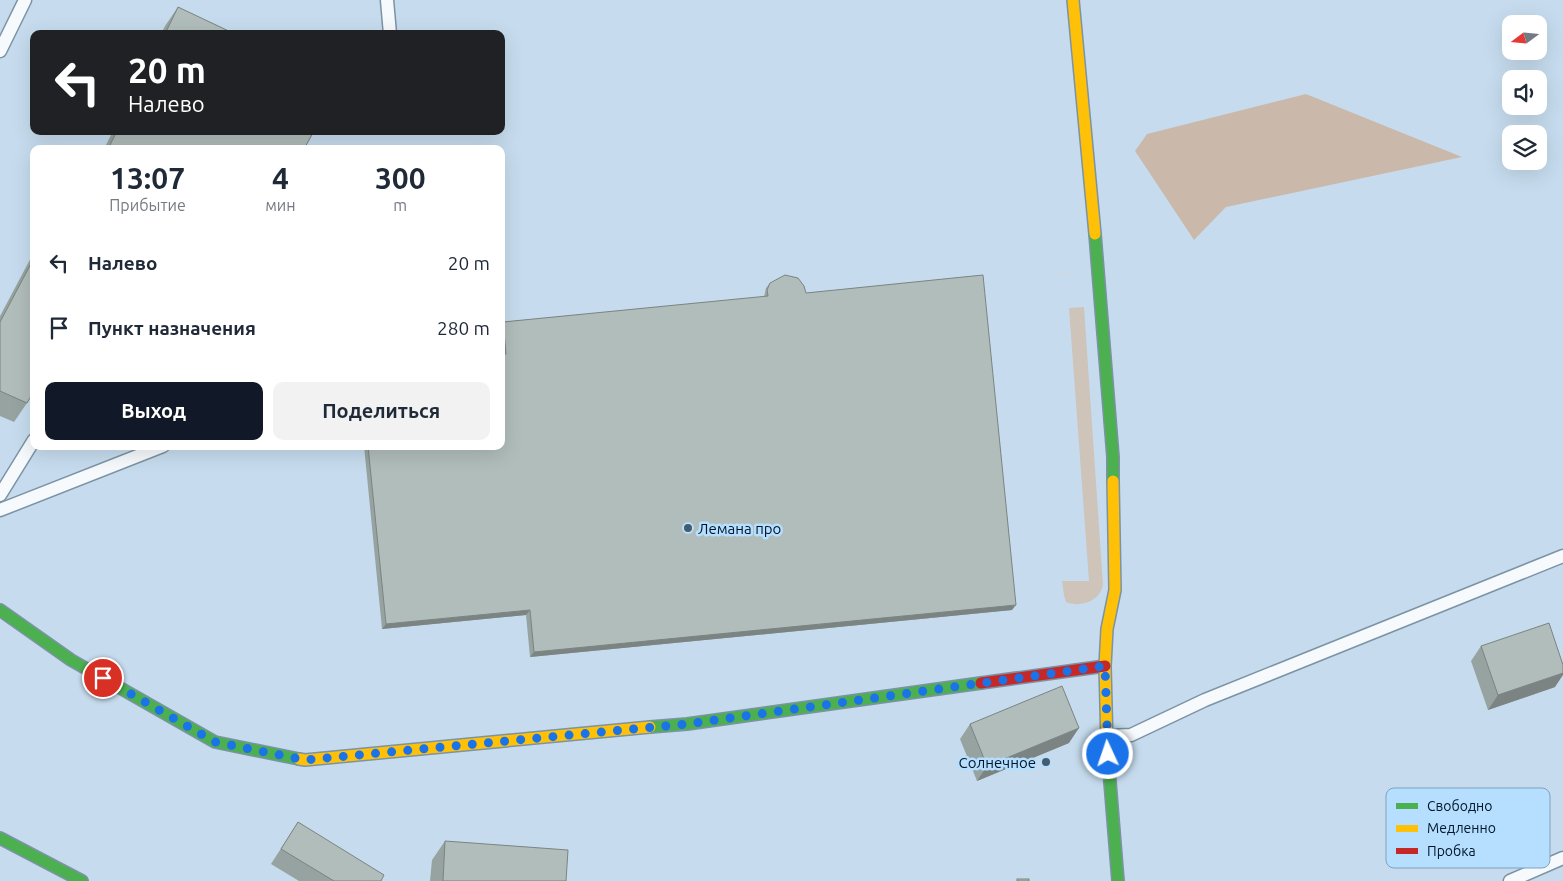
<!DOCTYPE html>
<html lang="ru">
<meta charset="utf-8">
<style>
:root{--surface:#fff;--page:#f2f2f3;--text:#1f2937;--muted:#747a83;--accent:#111827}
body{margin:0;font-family:Ubuntu,sans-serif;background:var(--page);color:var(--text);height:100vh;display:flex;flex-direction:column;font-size:19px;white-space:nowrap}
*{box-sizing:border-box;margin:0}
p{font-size:16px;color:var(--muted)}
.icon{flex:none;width:28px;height:28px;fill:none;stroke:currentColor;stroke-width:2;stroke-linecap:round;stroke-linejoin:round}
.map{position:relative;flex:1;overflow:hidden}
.panel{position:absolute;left:30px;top:145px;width:475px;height:305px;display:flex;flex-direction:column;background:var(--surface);border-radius:10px;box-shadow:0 5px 20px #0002}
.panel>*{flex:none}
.hud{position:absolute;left:30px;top:30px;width:475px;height:105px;border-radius:10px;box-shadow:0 5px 20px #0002;background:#202124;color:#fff;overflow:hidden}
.needle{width:32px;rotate:254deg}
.controls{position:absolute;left:1502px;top:15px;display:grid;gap:10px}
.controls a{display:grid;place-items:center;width:45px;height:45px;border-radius:10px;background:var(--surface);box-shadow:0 5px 20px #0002;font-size:25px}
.pin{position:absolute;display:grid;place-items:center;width:42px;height:42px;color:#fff;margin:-21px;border:2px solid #fff;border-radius:50%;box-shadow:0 1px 5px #0007}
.me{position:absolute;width:55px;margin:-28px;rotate:357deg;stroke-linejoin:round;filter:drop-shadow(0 0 4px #0008)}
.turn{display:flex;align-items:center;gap:18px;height:105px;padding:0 15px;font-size:22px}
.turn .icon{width:65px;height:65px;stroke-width:2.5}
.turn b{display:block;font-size:35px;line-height:42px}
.eta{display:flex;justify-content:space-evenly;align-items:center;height:85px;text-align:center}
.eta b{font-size:30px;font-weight:700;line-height:35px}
.cta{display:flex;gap:10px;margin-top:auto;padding:10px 15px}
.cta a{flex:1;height:58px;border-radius:10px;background:var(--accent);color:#fff;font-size:20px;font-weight:700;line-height:58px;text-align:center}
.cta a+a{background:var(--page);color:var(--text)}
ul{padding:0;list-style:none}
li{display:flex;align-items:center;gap:15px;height:65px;padding:0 15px}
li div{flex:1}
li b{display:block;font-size:19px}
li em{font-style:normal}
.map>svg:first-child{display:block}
.green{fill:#cec4ba}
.forest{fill:#cab9aa}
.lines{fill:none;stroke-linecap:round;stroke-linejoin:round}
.lane-casing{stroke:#7c93a5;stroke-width:15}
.fast-casing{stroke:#7c93a5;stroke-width:14}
.slow-casing{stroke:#7c93a5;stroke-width:14}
.jam-casing{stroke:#7c93a5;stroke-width:14}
.path{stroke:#d1d9df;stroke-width:3;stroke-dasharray:2.5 4;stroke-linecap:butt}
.lane{stroke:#f6fafc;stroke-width:12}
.fast{stroke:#4caf50;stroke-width:11}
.slow{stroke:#ffc107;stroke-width:11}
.jam{stroke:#c62828;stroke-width:11}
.wall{fill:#97a3a0}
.shaded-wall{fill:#7b8482}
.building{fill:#b0bdba;stroke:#7b8482}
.route{stroke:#1a73e8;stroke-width:9;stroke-dasharray:0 16.2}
.poi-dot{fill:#455b6e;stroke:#b6defe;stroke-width:2}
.labels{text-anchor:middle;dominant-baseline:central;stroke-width:5;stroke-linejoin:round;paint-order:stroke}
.poi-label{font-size:15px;fill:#001629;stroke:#b6defe;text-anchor:start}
.key{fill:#b6defe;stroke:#7fa2be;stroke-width:1}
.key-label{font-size:14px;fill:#001629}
</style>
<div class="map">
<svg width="1563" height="881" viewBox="0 0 1563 881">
<rect width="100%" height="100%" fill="#c6dcee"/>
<path class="green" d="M1084 307 1103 585C1100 601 1081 608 1066 602L1064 595 1062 581H1089L1069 308Z"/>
<polygon class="forest" points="1306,94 1462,157 1226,207 1194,240 1135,151 1147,134"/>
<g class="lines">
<g class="lane-casing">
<g id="lane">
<polyline points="387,0 390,34"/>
<polyline points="0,51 25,0"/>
<polyline points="0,495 34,440"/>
<polyline points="0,510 163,446"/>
<polyline points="1106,736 1131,735 1205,700 1563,556"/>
<polyline points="1510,881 1563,858"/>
</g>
</g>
<g class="fast-casing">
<g id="fast">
<polyline points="1095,234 1113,457 1113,481"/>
<polyline points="0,610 71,660 215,742 299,759"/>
<polyline points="650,727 687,724 981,683"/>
<polyline points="1107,745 1118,881"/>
<polyline points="0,838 82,881"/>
</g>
</g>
<g class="slow-casing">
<g id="slow">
<polyline points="1073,0 1095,234"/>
<polyline points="1107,745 1105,666 1107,629 1115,590 1113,481"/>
<polyline points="299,759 305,760 650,727"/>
</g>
</g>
<g class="jam-casing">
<polyline id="jam" points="981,683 1105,666"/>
</g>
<polyline class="path" points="1057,275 1074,273"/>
<use href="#lane" class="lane"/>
<use href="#fast" class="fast"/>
<use href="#slow" class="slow"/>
<use href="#jam" class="jam"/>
</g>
<g class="wall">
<polygon points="178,7 235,34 161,34 165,26"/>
<polygon points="113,131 314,131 304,149 104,149"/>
<polygon points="34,252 34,391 27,403 14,422 0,416 0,316"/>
<polygon points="770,283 806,293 1012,610 530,657 526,615 382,629 364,446 501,446 502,354 501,343 501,325 503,322 764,297 766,288"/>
<polygon points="1481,646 1555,687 1488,710 1471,661"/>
<polygon points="970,724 1069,743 977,781 960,739"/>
<polygon points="298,822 381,881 299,881 271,864"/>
<polygon points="445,841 566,881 430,881 432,860"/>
</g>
<g class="shaded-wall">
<polygon points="1016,605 1012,610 530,657 534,652"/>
<polygon points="530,610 526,615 382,629 386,624"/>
<polygon points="1563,673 1563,675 1555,687 1488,710 1498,695"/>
<polygon points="1079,728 1069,743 977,781 987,766"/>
</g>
<g class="building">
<polygon points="178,7 235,34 165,34"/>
<polygon points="117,131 314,131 304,149 108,149"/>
<polygon points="34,258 34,391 27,403 0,391 0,322"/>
<polygon points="785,275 798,278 804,286 806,293 983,275 1016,605 534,652 530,610 386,624 368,446 501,446 501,354 506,354 503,322 768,296 767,290 770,283"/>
<polygon points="1549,623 1563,665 1563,673 1498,695 1481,646"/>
<polygon points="1062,686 1079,728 987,766 970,724"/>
<polygon points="298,822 384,875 381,881 334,881 281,849"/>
<polygon points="445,841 568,850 566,881 443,881"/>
<rect x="1017" y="879" width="12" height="2"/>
</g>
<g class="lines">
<polyline class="route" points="103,678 215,742 305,760 687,724 1105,666 1108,754"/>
</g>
<g class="poi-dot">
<circle cx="688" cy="528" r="5"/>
<circle cx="1046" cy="762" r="5"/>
</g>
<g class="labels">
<g class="poi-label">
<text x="698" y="528">Лемана про</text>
<text x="1036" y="762" text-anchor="end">Солнечное</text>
</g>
</g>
<rect x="1386" y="788" width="164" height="80" rx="8" class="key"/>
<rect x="1396" y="803" width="22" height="6" fill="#4caf50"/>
<rect x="1396" y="825" width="22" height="7" fill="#ffc107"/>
<rect x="1396" y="848" width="22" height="6" fill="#c62828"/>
<g class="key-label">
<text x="1427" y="811">Свободно</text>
<text x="1427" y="833">Медленно</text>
<text x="1427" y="856">Пробка</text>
</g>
</svg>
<div class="controls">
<a><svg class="needle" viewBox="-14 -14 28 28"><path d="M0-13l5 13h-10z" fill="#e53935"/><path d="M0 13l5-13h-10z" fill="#747a83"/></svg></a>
<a><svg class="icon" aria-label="sound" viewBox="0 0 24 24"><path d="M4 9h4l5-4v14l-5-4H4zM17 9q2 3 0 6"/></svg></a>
<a><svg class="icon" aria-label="layers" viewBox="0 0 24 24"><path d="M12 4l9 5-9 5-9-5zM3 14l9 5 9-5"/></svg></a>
</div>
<div class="pin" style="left:103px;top:678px;background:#d93025"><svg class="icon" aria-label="arrive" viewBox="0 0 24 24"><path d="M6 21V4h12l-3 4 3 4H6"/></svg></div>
<svg class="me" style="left:1108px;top:754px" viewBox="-20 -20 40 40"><circle r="17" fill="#1a73e8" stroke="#fff" stroke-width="3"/><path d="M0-11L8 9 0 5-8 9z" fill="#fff"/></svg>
<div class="hud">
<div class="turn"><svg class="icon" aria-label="left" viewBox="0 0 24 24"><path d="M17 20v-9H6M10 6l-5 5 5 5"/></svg><div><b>20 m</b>Налево</div></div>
</div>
<section class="panel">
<div class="eta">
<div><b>13:07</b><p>Прибытие</p></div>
<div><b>4</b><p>мин</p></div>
<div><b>300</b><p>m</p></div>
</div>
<ul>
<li><svg class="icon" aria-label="left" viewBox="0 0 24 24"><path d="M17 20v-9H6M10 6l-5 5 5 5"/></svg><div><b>Налево</b></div><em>20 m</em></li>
<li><svg class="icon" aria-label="arrive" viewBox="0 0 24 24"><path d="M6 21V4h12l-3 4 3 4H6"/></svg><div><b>Пункт назначения</b></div><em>280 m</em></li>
</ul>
<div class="cta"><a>Выход</a><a>Поделиться</a></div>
</section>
</div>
